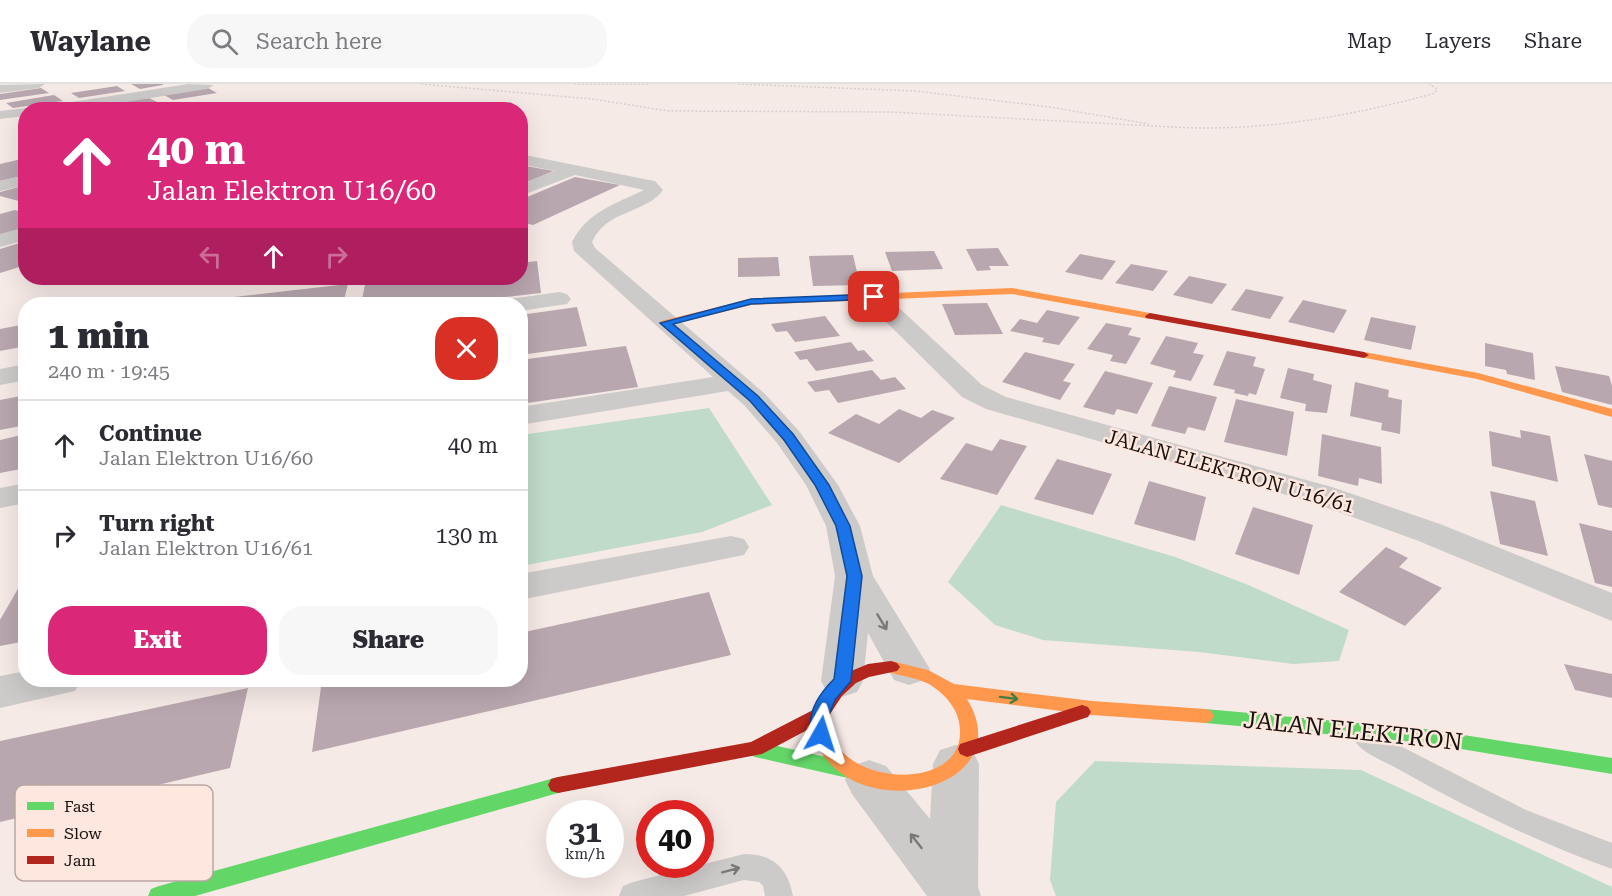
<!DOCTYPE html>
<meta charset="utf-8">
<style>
:root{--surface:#fff;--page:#f7f7f7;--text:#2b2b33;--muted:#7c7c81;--line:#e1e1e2;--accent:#db2777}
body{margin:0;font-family:"Roboto Serif",serif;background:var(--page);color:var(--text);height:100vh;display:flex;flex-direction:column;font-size:22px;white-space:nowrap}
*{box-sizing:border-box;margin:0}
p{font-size:20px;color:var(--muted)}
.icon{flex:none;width:33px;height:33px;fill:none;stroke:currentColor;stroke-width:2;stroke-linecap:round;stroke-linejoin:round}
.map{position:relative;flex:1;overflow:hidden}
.sheet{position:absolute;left:18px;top:213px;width:510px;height:390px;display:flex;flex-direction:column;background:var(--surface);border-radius:24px;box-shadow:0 6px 24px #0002}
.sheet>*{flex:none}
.top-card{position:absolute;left:18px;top:18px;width:510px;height:183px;border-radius:24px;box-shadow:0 6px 24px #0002;background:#db2777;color:#fff;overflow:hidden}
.speed{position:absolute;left:546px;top:716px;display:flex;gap:12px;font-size:30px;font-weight:700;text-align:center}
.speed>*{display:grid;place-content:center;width:78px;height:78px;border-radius:50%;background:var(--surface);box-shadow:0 6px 24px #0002;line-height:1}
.speed small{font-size:15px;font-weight:400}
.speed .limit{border:9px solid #d22;background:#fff;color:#111}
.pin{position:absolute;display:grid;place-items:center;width:51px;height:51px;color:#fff;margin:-26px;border-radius:12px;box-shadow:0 3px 9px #0006}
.me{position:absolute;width:66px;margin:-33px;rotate:6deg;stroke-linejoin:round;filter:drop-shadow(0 0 4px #0008)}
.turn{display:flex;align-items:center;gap:21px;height:126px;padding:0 30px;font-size:27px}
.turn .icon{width:78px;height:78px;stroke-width:2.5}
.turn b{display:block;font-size:42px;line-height:51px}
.lanes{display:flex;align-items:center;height:57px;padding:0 30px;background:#0003;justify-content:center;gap:30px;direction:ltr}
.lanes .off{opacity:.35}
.round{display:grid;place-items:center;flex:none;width:63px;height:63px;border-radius:24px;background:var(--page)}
.overview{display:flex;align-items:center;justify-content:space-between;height:102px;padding:0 30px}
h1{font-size:36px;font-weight:800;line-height:45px}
.cta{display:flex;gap:12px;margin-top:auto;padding:12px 30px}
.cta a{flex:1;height:69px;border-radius:24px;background:var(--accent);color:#fff;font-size:24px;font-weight:800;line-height:69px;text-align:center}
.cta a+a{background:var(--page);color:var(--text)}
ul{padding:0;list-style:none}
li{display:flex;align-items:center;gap:18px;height:90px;padding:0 30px;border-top:2px solid var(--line)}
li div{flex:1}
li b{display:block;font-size:22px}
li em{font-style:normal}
header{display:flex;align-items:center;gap:36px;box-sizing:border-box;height:84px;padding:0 30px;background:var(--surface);border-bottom:2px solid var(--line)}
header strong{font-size:28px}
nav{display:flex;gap:33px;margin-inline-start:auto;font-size:21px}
.search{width:420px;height:54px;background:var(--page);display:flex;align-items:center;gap:15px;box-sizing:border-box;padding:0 21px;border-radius:24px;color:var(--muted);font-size:22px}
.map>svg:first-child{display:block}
.green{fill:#c0dbc8}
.building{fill:#b9a7af}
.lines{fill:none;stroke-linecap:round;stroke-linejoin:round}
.path{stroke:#d4d0d0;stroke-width:1.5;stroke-dasharray:2 2;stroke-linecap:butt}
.lane{fill:#cdcbc9;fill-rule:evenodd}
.street{fill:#cdcbc9;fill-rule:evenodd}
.fast{fill:#63d668;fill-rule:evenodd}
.slow{fill:#ff974d;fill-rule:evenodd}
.jam{fill:#b3261e;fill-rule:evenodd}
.oneway{stroke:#7c7875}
.oneway2{stroke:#427e40}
.route{fill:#1a73e8;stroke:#114b97;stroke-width:1.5}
.labels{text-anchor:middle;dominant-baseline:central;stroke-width:5;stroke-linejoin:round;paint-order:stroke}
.street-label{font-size:20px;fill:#19120f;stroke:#fde7df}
.near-street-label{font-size:24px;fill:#19120f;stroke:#fde7df}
.key{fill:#fde7df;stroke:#b9a7a1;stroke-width:1.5}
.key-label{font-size:16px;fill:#19120f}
</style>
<header>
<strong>Waylane</strong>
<div class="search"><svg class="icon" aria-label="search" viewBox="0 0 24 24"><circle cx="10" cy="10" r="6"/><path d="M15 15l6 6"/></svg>Search here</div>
<nav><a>Map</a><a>Layers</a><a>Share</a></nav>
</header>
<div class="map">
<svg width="1612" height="812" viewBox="0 0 1612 812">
<rect width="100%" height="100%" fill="#f6eae6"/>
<g class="green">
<polygon points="709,324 772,421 702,448 521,482 521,351"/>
<polygon points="1001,421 1175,473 1246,500 1349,546 1339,577 1293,580 1199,568 1043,556 995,541 948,498"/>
<polygon points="1095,677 1361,686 1612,803 1612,812 1056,812 1050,796 1056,718"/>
</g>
<g class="building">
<polygon points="131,0 163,0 163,1 140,5"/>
<polygon points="117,2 125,7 79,14 71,9"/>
<polygon points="41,4 49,9 0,16 0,10"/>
<polygon points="208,4 217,9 173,16 164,11"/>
<polygon points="54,11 63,17 13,24 6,19"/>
<polygon points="149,14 157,18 114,26 102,21"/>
<polygon points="26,74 26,91 0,97 0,80"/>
<polygon points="520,81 554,87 520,101"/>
<polygon points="575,93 620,101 533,141 520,138 520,116"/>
<polygon points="26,101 26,119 0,112 0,108"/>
<polygon points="15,126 26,129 26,145 0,152 0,130"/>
<polygon points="26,157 26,181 0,189 0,165"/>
<polygon points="998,164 1009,182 989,182 991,186 977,187 966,165"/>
<polygon points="934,167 943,185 892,187 885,168"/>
<polygon points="1080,170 1116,177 1102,196 1065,188"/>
<polygon points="853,171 860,201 813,202 809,172"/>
<polygon points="778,173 780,192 738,193 738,174"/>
<polygon points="537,177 541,209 442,220 361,220 366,196 388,194 520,194 520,179"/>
<polygon points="1131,180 1168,187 1153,207 1115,199"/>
<polygon points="1189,192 1227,200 1212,220 1173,211"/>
<polygon points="348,200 343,220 181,220 181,219"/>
<polygon points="1246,205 1284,213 1270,235 1231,226"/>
<polygon points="1303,216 1347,226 1334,249 1288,238"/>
<polygon points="987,219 1003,250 955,251 942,220"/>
<polygon points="577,223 587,262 520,271 520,231"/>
<polygon points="1047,226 1080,233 1059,261 1042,258 1044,254 1010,247 1020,235 1037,239"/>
<polygon points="825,232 840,252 795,258 787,247 776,248 771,240"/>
<polygon points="1371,233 1416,242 1411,266 1364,256"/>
<polygon points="1106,239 1132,244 1128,251 1141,254 1126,280 1110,277 1113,271 1087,265"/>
<polygon points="26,240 26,262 0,267 0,245"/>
<polygon points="1166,252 1198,259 1193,269 1204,271 1191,297 1173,293 1176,287 1150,280"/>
<polygon points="851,258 858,267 864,266 874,277 816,287 807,275 800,276 794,268"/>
<polygon points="1485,259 1533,269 1535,296 1507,290 1506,286 1485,282"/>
<polygon points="626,262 638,303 520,320 520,276"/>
<polygon points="1227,267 1256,273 1253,282 1265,285 1256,311 1249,309 1248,312 1234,309 1235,306 1213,301"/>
<polygon points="1025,268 1075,280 1063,297 1071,299 1060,316 1002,298"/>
<polygon points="1555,282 1609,292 1612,302 1612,321 1562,308"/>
<polygon points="1288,284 1314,290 1313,296 1332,301 1327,329 1305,327 1306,320 1280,314"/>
<polygon points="872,286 881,296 895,293 906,305 838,319 829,306 815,308 807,298"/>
<polygon points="1105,287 1153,299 1137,330 1117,325 1114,331 1083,323"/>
<polygon points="1355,298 1389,306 1388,313 1402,316 1400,350 1381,346 1382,339 1350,332"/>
<polygon points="1169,302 1217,313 1205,347 1188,343 1185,350 1151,342"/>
<polygon points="26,311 26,341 0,346 0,316"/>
<polygon points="1236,315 1294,328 1287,372 1224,358"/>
<polygon points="899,325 921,334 932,326 955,334 899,379 828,349 856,330 879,340"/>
<polygon points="1520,346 1550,352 1558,398 1492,382 1489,347 1521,354"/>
<polygon points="26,350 26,384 0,389 0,356"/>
<polygon points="1322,350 1381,363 1382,400 1359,394 1358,402 1318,392"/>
<polygon points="1000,355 1027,362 997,411 940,395 966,359 992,367"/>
<polygon points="1584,370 1612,377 1612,424 1598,421"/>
<polygon points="1057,375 1112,390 1093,431 1034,415"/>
<polygon points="1149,397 1206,413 1195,457 1134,440"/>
<polygon points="1490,407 1535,417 1548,472 1500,460"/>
<polygon points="1253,423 1313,441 1299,491 1235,470"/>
<polygon points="1579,439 1612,447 1612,503 1595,499"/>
<polygon points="1386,463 1408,474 1399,483 1442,504 1405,542 1339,508"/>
<polygon points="26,502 26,557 0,562 0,536 19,503"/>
<polygon points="709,508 731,571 312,668 322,596 520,596 520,549"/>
<polygon points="1564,580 1612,590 1612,614 1575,606"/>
<polygon points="248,604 230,684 0,738 0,657"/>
</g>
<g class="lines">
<g class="path">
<polyline points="421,0 592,15 668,27 892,28 1172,43"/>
<polyline points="574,0 650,0"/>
<polyline points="738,0 915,7 1050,23 1149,40"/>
<path d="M1171 43C1261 48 1348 33 1435 9L1437 5 1429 0"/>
</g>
<g class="lane">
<path d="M1365 644 1526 726 1612 759V785C1537 758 1467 724 1398 685 1384 677 1360 669 1353 654L1356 647Z"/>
<path d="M744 770C773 770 788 784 793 812H765L763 802 759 798 744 796 684 812H619L623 802 633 798Z"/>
</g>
<g class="street">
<polygon points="45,0 39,4 0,9 0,1"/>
<polygon points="188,0 214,1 207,5 76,26 39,26 46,22"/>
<polygon points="26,24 31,26 26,26 26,32 0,35 0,27"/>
<path d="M520 70 649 96 655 97 663 106C646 130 607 125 592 158L595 164 764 309 799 347 838 401 860 442 873 492 930 585 924 596 909 601 894 596 868 549 863 597 857 608 842 613 827 608 821 597 835 492 826 442 806 401 777 359 744 321 728 307 520 341V323L713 293 574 167 572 158C587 128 615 120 644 106L575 91 520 112V100L555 87 520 80Z"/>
<polygon points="26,91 26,101 0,107 0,97"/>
<polygon points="26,143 26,156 0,163 0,150"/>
<polygon points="874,206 882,208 982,301 1006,313 1332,403 1440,440 1612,509 1612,537 1416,456 1308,417 986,325 962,313 866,218 862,213 866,208"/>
<polygon points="559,208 567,210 571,215 567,220 520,227 520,220 506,220 510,215"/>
<polygon points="26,280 26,296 0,301 0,285"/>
<polygon points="26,399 26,419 0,424 0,404"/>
<polygon points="731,452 744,455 749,463 744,471 520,516 520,490"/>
<polygon points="26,587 26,596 81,596 75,607 0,624 0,592"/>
<polygon points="956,661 972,666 979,680 978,803 981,812 927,812 852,710 845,696 852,682 869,676 886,682 930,735 933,680 940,666"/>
</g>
<g class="fast">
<polygon points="1205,625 1425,645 1612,674 1612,690 1425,659 1205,639 1199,637 1196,632 1199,627"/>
<polygon points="755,657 848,678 855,680 858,686 855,692 848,694 755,673 748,670 746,665 748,660"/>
<polygon points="558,693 565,695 568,701 565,707 558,709 195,812 148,812 151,805 159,802"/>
</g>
<g class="slow">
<polygon points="1012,204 1150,229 1155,232 1150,235 1012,210 751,221 665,242 660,239 661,237 751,215"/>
<polygon points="1364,268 1478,289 1612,325 1612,333 1477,295 1360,273 1359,271"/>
<path d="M891 577 928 586 954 600 1092 617 1205 625 1211 627 1214 632 1211 637 1205 639 1092 631 967 615C1022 705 858 744 817 661 811 648 809 634 816 621L822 619 828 621C835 634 824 646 839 664 872 706 976 700 958 634 954 620 942 608 929 600 915 593 900 592 885 587L882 583 885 579Z"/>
</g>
<g class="jam">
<polygon points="1150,229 1364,268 1369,271 1364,274 1146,234 1145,232"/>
<polygon points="891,577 897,579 900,583 897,587 869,593 856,599 842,612 826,636 762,670 558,709 551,707 548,701 551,695 558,693 751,658 813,626 829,602 844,590 868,580"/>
<polygon points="1082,621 1088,623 1091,628 1088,633 967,673 960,670 958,665 960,660"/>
</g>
</g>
<defs><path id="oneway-shaft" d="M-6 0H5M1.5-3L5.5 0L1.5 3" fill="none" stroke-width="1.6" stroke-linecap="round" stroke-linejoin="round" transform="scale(1.5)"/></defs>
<g class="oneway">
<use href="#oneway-shaft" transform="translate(882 538) rotate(59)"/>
<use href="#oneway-shaft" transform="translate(916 757) rotate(-128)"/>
<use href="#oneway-shaft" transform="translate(731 786) rotate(-15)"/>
</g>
<use class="oneway2" href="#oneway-shaft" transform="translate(1009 614) rotate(7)"/>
<path class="route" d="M874 210 879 213 878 215 751 220 673 240 758 312 793 350 829 401 850 442 862 492 851 597 835 616 829 631 831 650 828 656 821 658 815 656C803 633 819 610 834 595L847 492 836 442 815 401 784 356 750 317 660 239 751 215Z"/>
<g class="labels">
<g class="street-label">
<text transform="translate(1230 387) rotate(16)">JALAN ELEKTRON U16/61</text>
</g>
<g class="near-street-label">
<text transform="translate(1353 647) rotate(6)">JALAN ELEKTRON</text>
</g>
</g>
<rect x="15" y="701" width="198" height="96" rx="9" class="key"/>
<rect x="27" y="718" width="27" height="8" fill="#63d668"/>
<rect x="27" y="745" width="27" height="8" fill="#ff974d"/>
<rect x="27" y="772" width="27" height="8" fill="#b3261e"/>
<g class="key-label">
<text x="64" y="728">Fast</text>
<text x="64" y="755">Slow</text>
<text x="64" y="782">Jam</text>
</g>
</svg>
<div class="speed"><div>31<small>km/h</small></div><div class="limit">40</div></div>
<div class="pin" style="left:874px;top:213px;background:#d93025"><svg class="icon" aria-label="arrive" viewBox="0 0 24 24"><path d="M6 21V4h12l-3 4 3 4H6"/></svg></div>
<svg class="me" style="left:821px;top:650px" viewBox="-20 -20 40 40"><path d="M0-17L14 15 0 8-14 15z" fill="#1a73e8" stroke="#fff" stroke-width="4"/></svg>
<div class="top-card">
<div class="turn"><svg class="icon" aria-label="ahead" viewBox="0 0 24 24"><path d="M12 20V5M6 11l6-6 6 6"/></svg><div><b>40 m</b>Jalan Elektron U16/60</div></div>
<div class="lanes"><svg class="icon off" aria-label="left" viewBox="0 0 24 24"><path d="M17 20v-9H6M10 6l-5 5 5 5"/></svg><svg class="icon" aria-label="ahead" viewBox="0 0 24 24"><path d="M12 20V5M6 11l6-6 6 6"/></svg><svg class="icon off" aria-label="right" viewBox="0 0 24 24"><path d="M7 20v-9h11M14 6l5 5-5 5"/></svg></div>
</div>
<section class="sheet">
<div class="overview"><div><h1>1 min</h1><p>240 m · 19:45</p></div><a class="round" style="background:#d93025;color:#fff"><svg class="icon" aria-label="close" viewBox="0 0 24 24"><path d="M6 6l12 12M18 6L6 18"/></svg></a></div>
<ul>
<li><svg class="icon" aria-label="ahead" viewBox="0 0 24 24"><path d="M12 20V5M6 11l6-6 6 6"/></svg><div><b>Continue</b><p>Jalan Elektron U16/60</p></div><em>40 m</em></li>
<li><svg class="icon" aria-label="right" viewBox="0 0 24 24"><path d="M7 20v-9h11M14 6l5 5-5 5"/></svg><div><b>Turn right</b><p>Jalan Elektron U16/61</p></div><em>130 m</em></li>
</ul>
<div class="cta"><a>Exit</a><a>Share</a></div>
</section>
</div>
